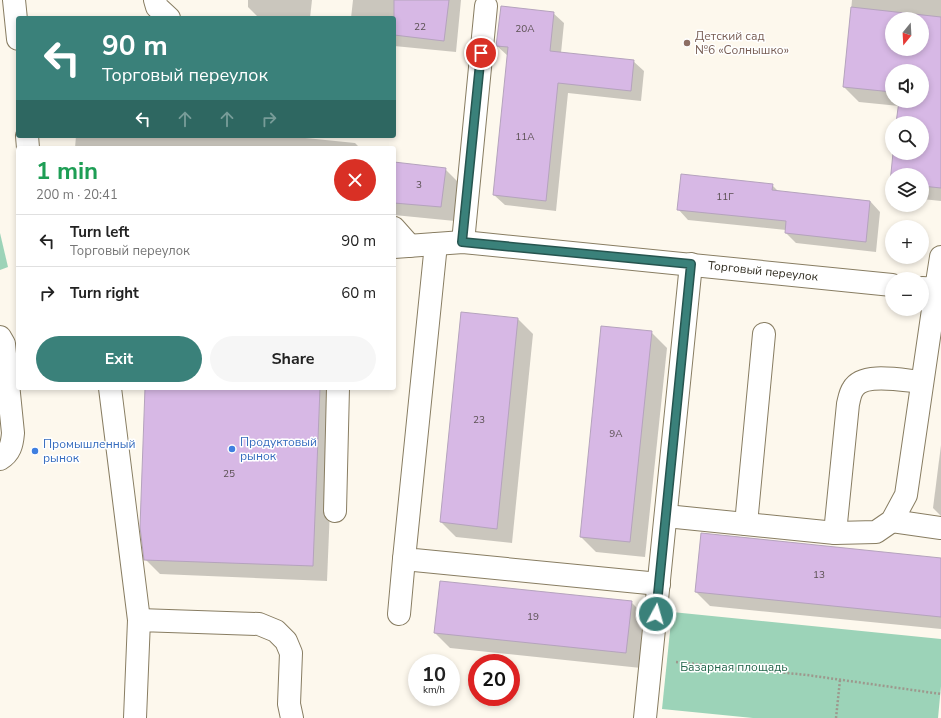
<!DOCTYPE html>
<meta charset="utf-8">
<style>
:root{--surface:#fff;--page:#f6f6f6;--text:#222;--muted:#767676;--line:#e0e0e0;--accent:#3a817a}
body{margin:0;font-family:"Nunito Sans",sans-serif;background:var(--page);color:var(--text);height:100vh;display:flex;flex-direction:column;font-size:15px;white-space:nowrap}
*{box-sizing:border-box;margin:0}
p{font-size:13px;color:var(--muted)}
.icon{flex:none;width:22px;height:22px;fill:none;stroke:currentColor;stroke-width:2;stroke-linecap:round;stroke-linejoin:round}
.map{position:relative;flex:1;overflow:hidden}
.drawer{position:absolute;left:16px;top:146px;width:380px;height:244px;display:flex;flex-direction:column;background:var(--surface);border-radius:4px;box-shadow:0 2px 6px #0003}
.drawer>*{flex:none}
.top-card{position:absolute;left:16px;top:16px;width:380px;height:122px;border-radius:4px;box-shadow:0 2px 6px #0003;background:#3a817a;color:#fff;overflow:hidden}
.needle{width:26px;rotate:198deg}
.buttons{position:absolute;left:885px;top:12px;display:grid;gap:8px}
.buttons a{display:grid;place-items:center;width:44px;height:44px;border-radius:50%;background:var(--surface);box-shadow:0 2px 6px #0003;font-size:20px}
.speed{position:absolute;left:408px;top:654px;display:flex;gap:8px;font-size:20px;font-weight:700;text-align:center}
.speed>*{display:grid;place-content:center;width:52px;height:52px;border-radius:50%;background:var(--surface);box-shadow:0 2px 6px #0003;line-height:1}
.speed small{font-size:10px;font-weight:400}
.speed .limit{border:6px solid #d22;background:#fff;color:#111}
.pin{position:absolute;display:grid;place-items:center;width:34px;height:34px;color:#fff;margin:-17px;border:2px solid #fff;border-radius:50%;box-shadow:0 1px 4px #0007}
.me{position:absolute;width:44px;margin:-22px;rotate:6deg;stroke-linejoin:round;filter:drop-shadow(0 0 3px #0008)}
.turn{display:flex;align-items:center;gap:14px;height:84px;padding:0 20px;font-size:18px}
.turn .icon{width:52px;height:52px;stroke-width:2.5}
.turn b{display:block;font-size:28px;line-height:34px}
.lanes{display:flex;align-items:center;height:38px;padding:0 20px;background:#0003;justify-content:center;gap:20px;direction:ltr}
.lanes .off{opacity:.35}
.round{display:grid;place-items:center;flex:none;width:42px;height:42px;border-radius:21px;background:var(--page)}
.head{display:flex;align-items:center;justify-content:space-between;height:68px;padding:0 20px}
h1{font-size:24px;font-weight:700;line-height:30px;color:#1e9e55}
.action{display:flex;gap:8px;margin-top:auto;padding:8px 20px}
.action a{flex:1;height:46px;border-radius:24px;background:var(--accent);color:#fff;font-size:16px;font-weight:700;line-height:46px;text-align:center}
.action a+a{background:var(--page);color:var(--text)}
ul{padding:0;list-style:none}
li{display:flex;align-items:center;gap:12px;height:52px;padding:0 20px;border-top:1px solid var(--line)}
li div{flex:1}
li b{display:block;font-size:15px}
li em{font-style:normal}
.map>svg:first-child{display:block}
.green{fill:#9cd3b8}
.shadow{fill:#0003;fill-rule:evenodd}
.building{fill:#d7b8e5;stroke:#b5a3bd;fill-rule:evenodd}
.lines{fill:none;stroke-linecap:round;stroke-linejoin:round}
.minor-casing{stroke:#887d62;stroke-width:24}
.path{stroke:#9d988d;stroke-width:2.5;stroke-dasharray:2 2;stroke-linecap:butt}
.minor{stroke:#fff;stroke-width:22}
.route-casing{stroke:#26544f;stroke-width:10}
.route{stroke:#3a817a;stroke-width:7}
.education-dot{fill:#8d6e63;stroke:#fff;stroke-width:1.5}
.shop-dot{fill:#3f7fe0;stroke:#fff;stroke-width:1.5}
.labels{text-anchor:middle;dominant-baseline:central;stroke-width:3;stroke-linejoin:round;paint-order:stroke}
.number-label{font-size:10px;fill:#5a5052}
.education-label{font-size:12px;fill:#785e54;stroke:#fff;text-anchor:start}
.street-label{font-size:12px;fill:#312d21;stroke:#fff}
.shop-label{font-size:12px;fill:#366cbe;stroke:#fff;text-anchor:start}
.park-label{font-size:12px;fill:#22654a;stroke:#fff}
</style>
<div class="map">
<svg width="941" height="718" viewBox="0 0 941 718">
<rect width="100%" height="100%" fill="#fdf8ed"/>
<g class="green">
<polygon points="0,233 8,267 0,270"/>
<polygon points="672,612 941,639 941,686 938,718 753,718 662,709"/>
</g>
<g class="shadow">
<polygon points="248,0 312,0 310,18 259,18 248,7"/>
<polygon points="353,0 461,0 456,52 394,46 394,18 351,18"/>
<path d="M852 0H941V201L922 199V175H892L894 153H922V123H897L899 106 859 102 844 87ZM892 19H922V49H892ZM892 71H922V101H892Z"/>
<polygon points="553,13 564,23 561,53 633,61 644,71 641,101 568,93 556,211 505,205 494,195 508,56 497,46"/>
<polygon points="76,136 286,136 355,143 360,148 75,148"/>
<polygon points="394,163 445,169 459,183 455,221 394,215"/>
<polygon points="772,185 779,192 870,201 880,212 876,252 796,243 786,233 786,230 688,220 678,209"/>
<polygon points="462,313 518,319 533,334 512,543 456,537 441,522"/>
<polygon points="651,332 667,348 645,557 596,552 581,537"/>
<polygon points="146,388 335,388 327,581 160,574 145,559"/>
<polygon points="941,445 941,516 933,508"/>
<polygon points="941,559 941,629 710,606 696,592"/>
<polygon points="631,602 646,617 641,668 450,648 435,633"/>
</g>
<g class="building">
<polygon points="394,0 449,0 444,41 394,35"/>
<polygon points="501,6 554,12 550,51 634,60 631,91 558,83 546,201 493,195 508,47 496,46"/>
<path d="M851 7 941 17V188L922 186V175H892V183H890L893 153H922V123H896L899 101H922V71H892V92L843 87ZM892 19H922V49H892Z"/>
<polygon points="394,162 446,168 441,207 394,203"/>
<polygon points="681,174 773,184 772,190 870,201 866,242 785,233 786,221 677,210"/>
<polygon points="461,312 518,318 497,529 440,522"/>
<polygon points="601,326 652,331 630,542 580,537"/>
<polygon points="145,388 320,388 313,566 144,560 140,527"/>
<polygon points="701,533 941,558 941,617 695,592"/>
<polygon points="440,581 632,601 626,653 434,633"/>
</g>
<g class="lines">
<g class="minor-casing">
<g id="minor">
<polyline points="14,0 18,39"/>
<polyline points="155,0 157,7 169,18"/>
<polyline points="27,136 28,148"/>
<polyline points="394,228 410,246"/>
<polyline points="463,242 486,6"/>
<polyline points="436,244 404,559 659,584"/>
<polyline points="394,247 463,242 892,285"/>
<polyline points="922,288 936,289 941,257"/>
<path d="M0 337 4 344 13 433C12 445 10 453 0 459"/>
<polyline points="110,388 139,620"/>
<polyline points="335,511 338,388"/>
<polyline points="666,516 835,533 876,532 892,521 906,495 936,289"/>
<polyline points="892,521 941,528"/>
<polyline points="746,524 764,334"/>
<path d="M835 533 848 404C849 400 850 393 853 389 863 371 905 381 922 382"/>
<polyline points="399,614 404,559"/>
<polyline points="135,718 139,620 259,624 276,631 286,641 291,653 289,704 292,718"/>
<polyline points="645,718 691,264"/>
</g>
</g>
<g class="path">
<polyline points="676,662 807,675 941,694"/>
<polyline points="836,718 840,680"/>
</g>
<use href="#minor" class="minor"/>
</g>
<g class="lines">
<g class="route-casing">
<polyline id="route" points="481,53 462,242 691,264 656,614"/>
</g>
<use href="#route" class="route"/>
</g>
<circle class="education-dot" cx="687" cy="43" r="4"/>
<g class="shop-dot">
<circle cx="232" cy="449" r="4"/>
<circle cx="35" cy="451" r="4"/>
</g>
<g class="labels">
<g class="number-label">
<text x="420" y="27">22</text>
<text x="525" y="29">20А</text>
<text x="525" y="137">11А</text>
<text x="419" y="185">3</text>
<text x="725" y="197">11Г</text>
<text x="479" y="420">23</text>
<text x="616" y="434">9А</text>
<text x="229" y="474">25</text>
<text x="819" y="575">13</text>
<text x="533" y="617">19</text>
</g>
<g class="education-label">
<text x="695" y="36">Детский сад<tspan x="695" dy="14">№6 «Солнышко»</tspan></text>
</g>
<g class="street-label">
<text transform="translate(763 271) rotate(6)">Торговый переулок</text>
</g>
<g class="shop-label">
<text x="240" y="442">Продуктовый<tspan x="240" dy="14">рынок</tspan></text>
<text x="43" y="444">Промышленный<tspan x="43" dy="14">рынок</tspan></text>
</g>
<g class="park-label">
<text x="734" y="667">Базарная площадь</text>
</g>
</g>
</svg>
<div class="buttons">
<a><svg class="needle" viewBox="-14 -14 28 28"><path d="M0-13l5 13h-10z" fill="#e53935"/><path d="M0 13l5-13h-10z" fill="#767676"/></svg></a>
<a><svg class="icon" aria-label="sound" viewBox="0 0 24 24"><path d="M4 9h4l5-4v14l-5-4H4zM17 9q2 3 0 6"/></svg></a>
<a><svg class="icon" aria-label="search" viewBox="0 0 24 24"><circle cx="10" cy="10" r="6"/><path d="M15 15l6 6"/></svg></a>
<a><svg class="icon" aria-label="layers" viewBox="0 0 24 24"><path d="M12 4l9 5-9 5-9-5zM3 14l9 5 9-5"/></svg></a>
<a>+</a>
<a>−</a>
</div>
<div class="speed"><div>10<small>km/h</small></div><div class="limit">20</div></div>
<div class="pin" style="left:481px;top:53px;background:#d93025"><svg class="icon" aria-label="arrive" viewBox="0 0 24 24"><path d="M6 21V4h12l-3 4 3 4H6"/></svg></div>
<svg class="me" style="left:656px;top:614px" viewBox="-20 -20 40 40"><circle r="17" fill="#3a817a" stroke="#fff" stroke-width="3"/><path d="M0-11L8 9 0 5-8 9z" fill="#fff"/></svg>
<div class="top-card">
<div class="turn"><svg class="icon" aria-label="left" viewBox="0 0 24 24"><path d="M17 20v-9H6M10 6l-5 5 5 5"/></svg><div><b>90 m</b>Торговый переулок</div></div>
<div class="lanes"><svg class="icon" aria-label="left" viewBox="0 0 24 24"><path d="M17 20v-9H6M10 6l-5 5 5 5"/></svg><svg class="icon off" aria-label="ahead" viewBox="0 0 24 24"><path d="M12 20V5M6 11l6-6 6 6"/></svg><svg class="icon off" aria-label="ahead" viewBox="0 0 24 24"><path d="M12 20V5M6 11l6-6 6 6"/></svg><svg class="icon off" aria-label="right" viewBox="0 0 24 24"><path d="M7 20v-9h11M14 6l5 5-5 5"/></svg></div>
</div>
<section class="drawer">
<div class="head"><div><h1>1 min</h1><p>200 m · 20:41</p></div><a class="round" style="background:#d93025;color:#fff"><svg class="icon" aria-label="close" viewBox="0 0 24 24"><path d="M6 6l12 12M18 6L6 18"/></svg></a></div>
<ul>
<li><svg class="icon" aria-label="left" viewBox="0 0 24 24"><path d="M17 20v-9H6M10 6l-5 5 5 5"/></svg><div><b>Turn left</b><p>Торговый переулок</p></div><em>90 m</em></li>
<li><svg class="icon" aria-label="right" viewBox="0 0 24 24"><path d="M7 20v-9h11M14 6l5 5-5 5"/></svg><div><b>Turn right</b></div><em>60 m</em></li>
</ul>
<div class="action"><a>Exit</a><a>Share</a></div>
</section>
</div>
